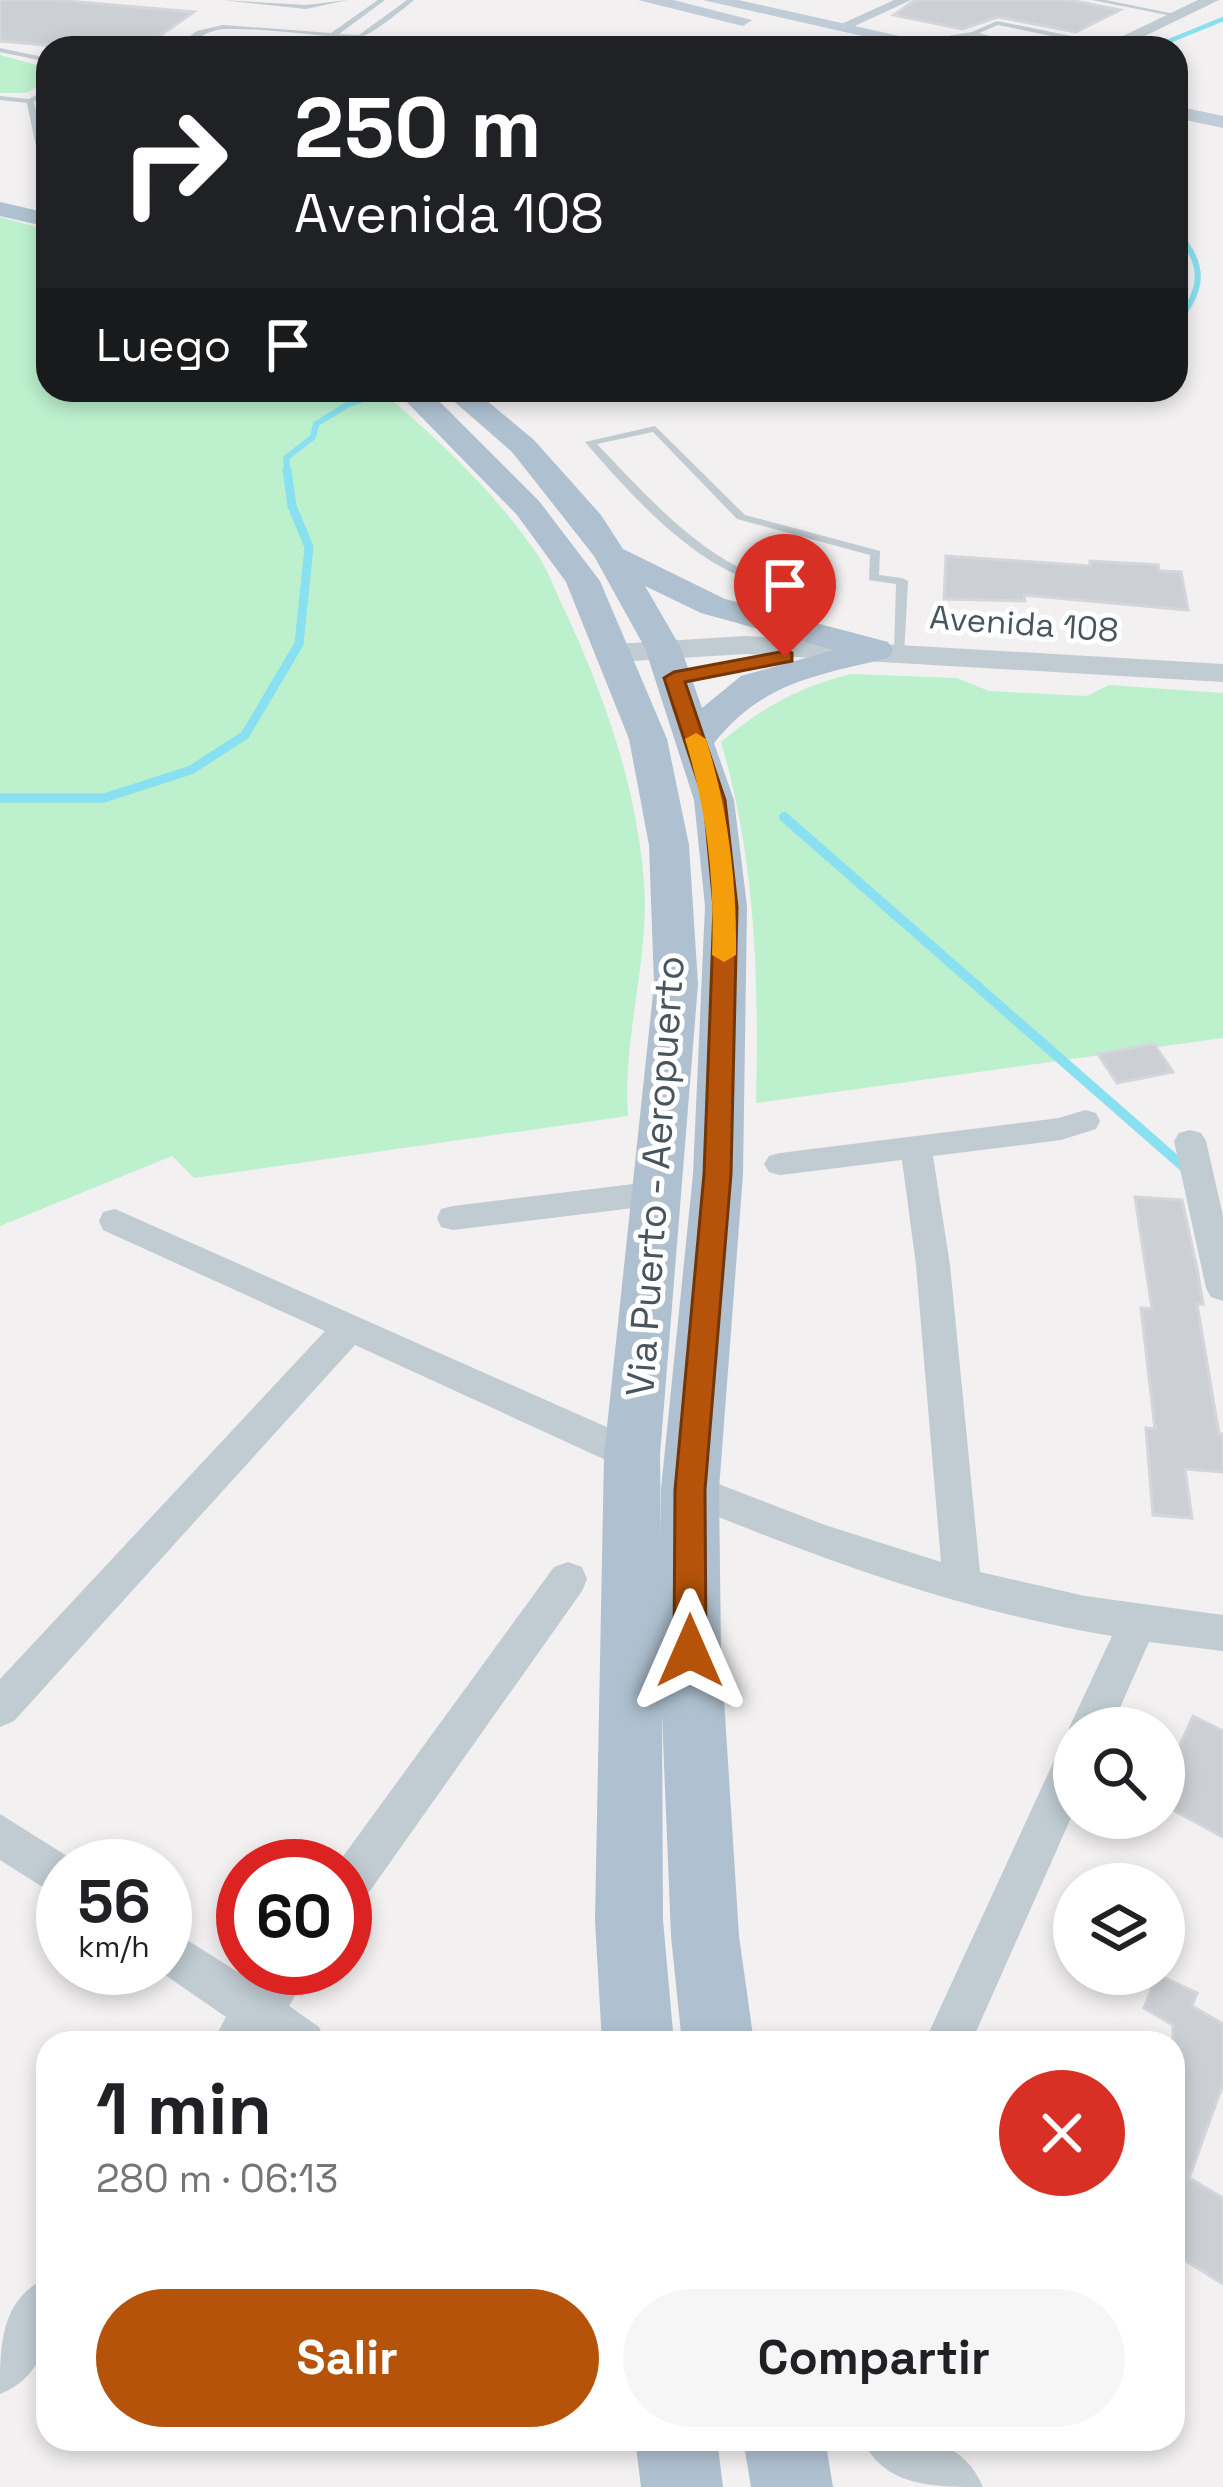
<!DOCTYPE html>
<html lang="es">
<meta charset="utf-8">
<style>
:root{--surface:#fff;--page:#f6f6f6;--text:#202124;--muted:#757577;--accent:#b45309}
body{margin:0;font-family:"Space Grotesk",sans-serif;background:var(--page);color:var(--text);height:100vh;display:flex;flex-direction:column;font-size:45px;white-space:nowrap}
*{box-sizing:border-box;margin:0}
p{font-size:39px;color:var(--muted)}
.icon{flex:none;width:66px;height:66px;fill:none;stroke:currentColor;stroke-width:2;stroke-linecap:round;stroke-linejoin:round}
.map{position:relative;flex:1;overflow:hidden}
.details{position:absolute;left:36px;top:2031px;width:1149px;height:420px;display:flex;flex-direction:column;background:var(--surface);border-radius:36px;box-shadow:0 6px 18px #0003}
.details>*{flex:none}
.banner{position:absolute;left:36px;top:36px;width:1152px;height:366px;border-radius:36px;box-shadow:0 6px 18px #0003;background:#202124;color:#fff;overflow:hidden}
.tools{position:absolute;left:1053px;top:1707px;display:grid;gap:24px}
.tools a{display:grid;place-items:center;width:132px;height:132px;border-radius:50%;background:var(--surface);box-shadow:0 6px 18px #0003;font-size:60px}
.speed{position:absolute;left:36px;top:1839px;display:flex;gap:24px;font-size:60px;font-weight:700;text-align:center}
.speed>*{display:grid;place-content:center;width:156px;height:156px;border-radius:50%;background:var(--surface);box-shadow:0 6px 18px #0003;line-height:1}
.speed small{font-size:30px;font-weight:400}
.speed .limit{border:18px solid #d22;background:#fff;color:#111}
.pin{position:absolute;display:grid;place-items:center;width:102px;height:102px;color:#fff;margin:-123px -51px;border-radius:50% 50% 50% 0;rotate:-45deg;box-shadow:0 0 12px #0007}
.pin .icon{rotate:45deg}
.me{position:absolute;width:132px;margin:-66px;rotate:0deg;stroke-linejoin:round;filter:drop-shadow(0 0 9px #0008)}
.turn{display:flex;align-items:center;gap:42px;height:252px;padding:0 60px;font-size:54px}
.turn .icon{width:156px;height:156px;stroke-width:2.5}
.turn b{display:block;font-size:84px;line-height:102px}
.then{display:flex;align-items:center;height:114px;padding:0 60px;background:#0003;gap:24px;font-size:45px}
.round{display:grid;place-items:center;flex:none;width:126px;height:126px;border-radius:63px;background:var(--page)}
.overview{display:flex;align-items:center;justify-content:space-between;height:204px;padding:0 60px}
h1{font-size:72px;font-weight:700;line-height:90px}
.cta{display:flex;gap:24px;margin-top:auto;padding:24px 60px}
.cta a{flex:1;height:138px;border-radius:72px;background:var(--accent);color:#fff;font-size:48px;font-weight:700;line-height:138px;text-align:center}
.cta a+a{background:var(--page);color:var(--text)}
.map>svg:first-child{display:block}
.green{fill:#bdf1ce}
.lines{fill:none;stroke-linecap:round;stroke-linejoin:round}
.stream-far3{stroke:#89e0f0;stroke-width:4.5}
.stream-far2{stroke:#89e0f0;stroke-width:6}
.stream-far1{stroke:#89e0f0;stroke-width:9}
.stream{stroke:#89e0f0;stroke-width:10}
.building{fill:#ccd0d5;stroke:#d4d6dc;stroke-width:3}
.service{fill:#c0cbd2;fill-rule:evenodd}
.minor{fill:#c0cbd2;fill-rule:evenodd}
.tertiary{fill:#c0cbd2;fill-rule:evenodd}
.secondary{fill:#c0ccd7;fill-rule:evenodd}
.primary{fill:#afc1d0;fill-rule:evenodd}
.route{fill:#b45309;stroke:#753606;stroke-width:3}
.slow{fill:#f59e0b}
.labels{text-anchor:middle;dominant-baseline:central;stroke-width:10;stroke-linejoin:round;paint-order:stroke}
.far-street-label{font-size:33px;fill:#47555e;stroke:#fff}
.street-label{font-size:39px;fill:#47555e;stroke:#fff}
</style>
<div class="map">
<svg width="1223" height="2487" viewBox="0 0 1223 2487">
<rect width="100%" height="100%" fill="#f2f0f0"/>
<g class="green">
<polygon points="0,55 48,68 48,80 26,93 0,93"/>
<path d="M0 217 48 230V390H380C438 439 494 491 537 554 549 571 556 593 565 611 605 697 636 785 644 881 650 961 622 1037 628 1116L194 1178 172 1156 0 1226Z"/>
<path d="M851 674 957 678 989 691 1087 696 1109 685 1223 693V1038L756 1103C759 979 756 862 721 742 762 708 798 687 851 674Z"/>
</g>
<g class="lines">
<polyline class="stream-far3" points="1152,48 1223,19"/>
<g class="stream-far2">
<path d="M1176 232C1206 264 1204 290 1176 323"/>
<polyline points="288,473 286,458 313,437 316,424 347,405 387,390"/>
</g>
<polyline class="stream-far1" points="0,798 104,798 191,770 245,735 299,644 309,547 292,506 287,470"/>
<polyline class="stream" points="784,817 1185,1168"/>
</g>
<g class="building">
<polygon points="0,0 54,0 194,12 142,48 80,48 0,41"/>
<polygon points="915,0 1069,0 1120,10 1076,32 998,17 962,29 894,15"/>
<polygon points="946,556 1090,566 1090,561 1158,565 1159,571 1181,572 1188,610 1024,595 1025,601 944,599"/>
<polygon points="1154,1044 1173,1072 1117,1083 1098,1054"/>
<polygon points="1135,1197 1182,1200 1197,1269 1203,1304 1197,1304 1219,1434 1223,1434 1223,1472 1185,1469 1192,1518 1153,1515 1146,1428 1155,1429 1141,1308 1152,1309"/>
<polygon points="1193,1716 1223,1731 1223,1837 1164,1805 1164,1781"/>
<polygon points="1157,1974 1197,1993 1192,2006 1223,2024 1223,2084 1189,2178 1223,2198 1223,2284 1173,2253 1173,2025 1144,2008"/>
</g>
<g class="lines">
<g class="service">
<polygon points="222,0 306,5 348,0 306,9"/>
<path d="M378 0H385L339 34 359 35 407 0H414C387 22 357 48 320 48L349 38C309 35 266 28 225 29 203 30 192 46 173 48L197 31 223 25 331 33Z"/>
<polygon points="1092,0 1105,0 1180,15 1177,17"/>
<polygon points="997,21 1110,44 1113,46 1110,48 998,25 979,33 1031,48 1020,48 973,36 914,44 911,42 972,32"/>
<polygon points="0,48 48,58 48,62 0,52"/>
<polygon points="48,89 48,94 34,102 48,167 48,187 44,185 27,103 0,100 0,96 29,99"/>
<path d="M655 426 745 515 880 551 879 575 902 578 908 581 904 654 894 652 896 584 869 580 870 555 737 519 653 432 597 444C644 493 690 546 752 574 777 586 807 590 831 602L821 604C785 594 748 583 716 564 666 534 623 486 585 442Z"/>
</g>
<g class="minor">
<polygon points="894,0 911,0 846,30 835,27"/>
<path d="M1085 1110 1096 1113 1100 1121 1096 1129 1061 1140 933 1156 950 1265 980 1572 1085 1596 1223 1615V1651L1149 1642 1111 1728H1074V1738L1069 1728 1112 1636C961 1611 820 1559 677 1500L671 1489 677 1478 690 1473 825 1525 941 1562 916 1265 902 1160 780 1175 769 1172 764 1164 769 1156 780 1153 1059 1118Z"/>
<polygon points="1190,1130 1201,1133 1206,1141 1223,1216 1223,1301 1211,1297 1206,1288 1174,1141 1179,1133"/>
<polygon points="658,1181 669,1185 674,1193 669,1201 658,1205 453,1230 441,1227 437,1218 441,1209 453,1206"/>
<polygon points="115,1209 645,1444 650,1455 645,1466 632,1470 619,1466 355,1345 14,1721 0,1727 0,1679 325,1331 103,1230 99,1221 103,1212"/>
<polygon points="568,1562 582,1567 587,1579 582,1591 360,1905 345,1912 345,1866 336,1866 554,1567"/>
<polygon points="1074,1744 1074,1811 971,2043 924,2043 1059,1750"/>
<polygon points="0,1814 78,1863 63,1866 63,1900 0,1860"/>
<polygon points="165,1926 252,1981 261,1968 311,1968 289,2006 319,2027 326,2043 212,2043 226,2017 155,1968 165,1968"/>
<path d="M48 2277C48 2325 53 2372 0 2394 0 2345 0 2299 48 2277Z"/>
<path d="M862 2439C911 2439 960 2432 983 2487 933 2487 884 2487 862 2439Z"/>
</g>
<g class="tertiary">
<polygon points="1198,0 1219,0 1120,48 1098,48"/>
<polygon points="745,636 1223,664 1223,682 745,654 616,662 601,653 616,644"/>
</g>
<g class="secondary">
<polygon points="638,0 673,0 752,20 743,26"/>
<polygon points="703,0 738,0 953,48 915,48"/>
<polygon points="1176,106 1223,116 1223,128 1176,118"/>
</g>
<g class="primary">
<polygon points="0,202 48,213 48,227 0,216"/>
<path d="M395 390H428L539 501 600 581 667 739 689 845 698 984 660 1455 661 1538V1489L693 1174 705 906 694 800 645 648 594 556 512 452 441 390H474L534 440 601 515 623 549 725 599 888 642 893 650 888 658C815 676 763 682 714 743L734 800 747 906 743 1174 719 1489 721 1651 739 1936 754 2043H682L671 1936 662 1715 663 1920 674 2043H602L595 1920 604 1455 654 984 649 845 629 739 566 582 517 515ZM645 586 701 613 834 650 741 676 702 708 681 648Z"/>
<polygon points="635,2439 717,2439 723,2487 641,2487"/>
<polygon points="743,2439 825,2439 833,2487 751,2487"/>
</g>
</g>
<polygon class="route" points="785,651 792,653 792,661 685,682 725,800 737,907 731,1174 705,1490 706,1651 702,1661 690,1666 678,1661 674,1651 675,1490 704,1174 714,907 704,800 664,678 674,672"/>
<path class="slow" d="M696 733 706 739C728 810 737 880 736 955L724 962 712 955C715 881 707 810 685 739Z"/>
<g class="labels">
<g class="far-street-label">
<text transform="translate(1024 624) rotate(4)">Avenida 108</text>
</g>
<g class="street-label">
<text transform="translate(655 1176) rotate(-86)">Via Puerto - Aeropuerto</text>
</g>
</g>
</svg>
<div class="tools">
<a><svg class="icon" aria-label="search" viewBox="0 0 24 24"><circle cx="10" cy="10" r="6"/><path d="M15 15l6 6"/></svg></a>
<a><svg class="icon" aria-label="layers" viewBox="0 0 24 24"><path d="M12 4l9 5-9 5-9-5zM3 14l9 5 9-5"/></svg></a>
</div>
<div class="speed"><div>56<small>km/h</small></div><div class="limit">60</div></div>
<div class="pin" style="left:785px;top:657px;background:#d93025"><svg class="icon" aria-label="arrive" viewBox="0 0 24 24"><path d="M6 21V4h12l-3 4 3 4H6"/></svg></div>
<svg class="me" style="left:690px;top:1651px" viewBox="-20 -20 40 40"><path d="M0-17L14 15 0 8-14 15z" fill="#b45309" stroke="#fff" stroke-width="4"/></svg>
<div class="banner">
<div class="turn"><svg class="icon" aria-label="right" viewBox="0 0 24 24"><path d="M7 20v-9h11M14 6l5 5-5 5"/></svg><div><b>250 m</b>Avenida 108</div></div>
<div class="then">Luego<svg class="icon" aria-label="arrive" viewBox="0 0 24 24"><path d="M6 21V4h12l-3 4 3 4H6"/></svg></div>
</div>
<section class="details">
<div class="overview"><div><h1>1 min</h1><p>280 m · 06:13</p></div><a class="round" style="background:#d93025;color:#fff"><svg class="icon" aria-label="close" viewBox="0 0 24 24"><path d="M6 6l12 12M18 6L6 18"/></svg></a></div>
<div class="cta"><a>Salir</a><a>Compartir</a></div>
</section>
</div>
